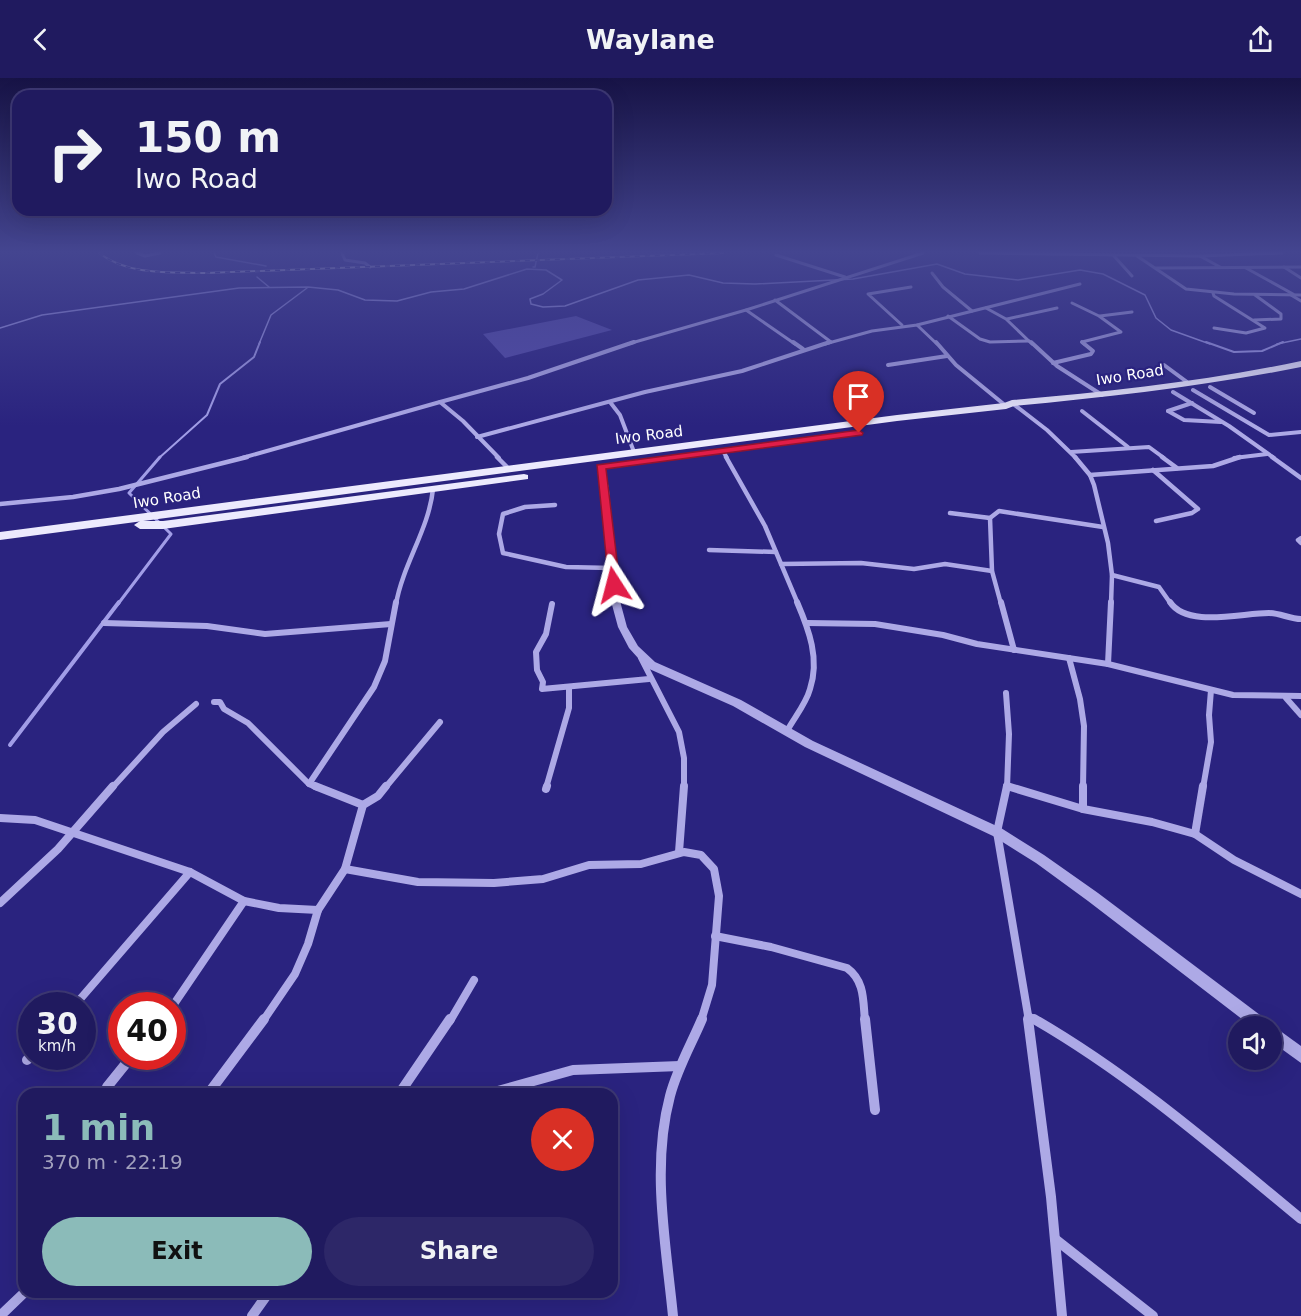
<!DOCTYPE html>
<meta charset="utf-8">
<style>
:root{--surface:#201a5f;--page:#2d2768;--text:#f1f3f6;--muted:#a2a1bd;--line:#3d3874;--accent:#8bbbb9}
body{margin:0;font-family:"DejaVu Sans",sans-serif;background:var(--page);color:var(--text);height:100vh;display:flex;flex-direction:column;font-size:22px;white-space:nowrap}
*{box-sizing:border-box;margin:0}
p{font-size:20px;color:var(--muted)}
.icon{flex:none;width:33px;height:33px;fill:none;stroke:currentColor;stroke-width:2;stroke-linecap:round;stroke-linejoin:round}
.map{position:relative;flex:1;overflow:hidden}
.panel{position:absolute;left:18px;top:1010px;width:600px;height:210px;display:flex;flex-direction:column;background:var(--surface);border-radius:18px;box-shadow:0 6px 24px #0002,0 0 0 2px var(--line)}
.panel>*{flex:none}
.banner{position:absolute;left:12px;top:12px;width:600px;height:126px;border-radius:18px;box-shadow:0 6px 24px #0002,0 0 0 2px var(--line);background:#201a5f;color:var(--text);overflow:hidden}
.tools{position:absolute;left:1228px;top:938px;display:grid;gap:12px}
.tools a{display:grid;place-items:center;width:54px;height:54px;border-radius:50%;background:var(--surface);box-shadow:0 6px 24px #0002,0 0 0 2px var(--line);font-size:30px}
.speed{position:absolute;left:18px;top:914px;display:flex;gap:12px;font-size:30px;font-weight:700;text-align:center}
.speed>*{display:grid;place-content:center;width:78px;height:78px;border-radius:50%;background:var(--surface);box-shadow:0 6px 24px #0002,0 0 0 2px var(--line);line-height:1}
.speed small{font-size:15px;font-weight:400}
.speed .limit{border:9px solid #d22;background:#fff;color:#111}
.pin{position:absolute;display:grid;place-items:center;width:51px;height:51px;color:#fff;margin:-62px -26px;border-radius:50% 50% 50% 0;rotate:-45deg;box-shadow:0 0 6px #0007}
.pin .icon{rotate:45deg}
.me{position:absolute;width:66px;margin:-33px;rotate:351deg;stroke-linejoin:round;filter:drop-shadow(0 0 4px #0008)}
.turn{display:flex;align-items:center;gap:21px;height:126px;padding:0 24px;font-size:27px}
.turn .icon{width:78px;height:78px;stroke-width:2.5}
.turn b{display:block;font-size:42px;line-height:51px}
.round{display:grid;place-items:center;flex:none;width:63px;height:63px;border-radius:32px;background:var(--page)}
.overview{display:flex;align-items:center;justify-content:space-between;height:102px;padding:0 24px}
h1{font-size:36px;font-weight:600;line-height:45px;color:var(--accent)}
.button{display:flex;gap:12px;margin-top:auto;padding:12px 24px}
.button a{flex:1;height:69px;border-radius:36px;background:var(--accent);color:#111;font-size:24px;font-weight:600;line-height:69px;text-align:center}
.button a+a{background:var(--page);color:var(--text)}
header{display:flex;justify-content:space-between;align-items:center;height:78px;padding:0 24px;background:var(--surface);font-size:27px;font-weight:600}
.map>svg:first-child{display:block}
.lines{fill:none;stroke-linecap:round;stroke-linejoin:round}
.stream-far3{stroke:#a19de7;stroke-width:1.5}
.stream-far2{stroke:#a19de7;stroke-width:2}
.stream-far1{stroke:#a19de7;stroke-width:3}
.stream{stroke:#a19de7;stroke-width:4}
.building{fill:#524ba8}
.minor-far5{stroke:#ada9e6;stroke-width:3}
.minor-far4{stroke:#ada9e6;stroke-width:4}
.minor-far3{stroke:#ada9e6;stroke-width:4.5}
.minor-far2{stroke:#ada9e6;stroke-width:6}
.minor-far1{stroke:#ada9e6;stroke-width:8}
.minor{stroke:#ada9e6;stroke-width:10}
.tertiary{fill:#ada9e6;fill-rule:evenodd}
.primary{fill:#eceafd;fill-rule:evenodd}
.rail-casing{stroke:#fff;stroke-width:2}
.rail{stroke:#2a237f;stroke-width:1.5;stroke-dasharray:5;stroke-linecap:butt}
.route{fill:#e11d48;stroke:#92132f;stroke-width:1.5}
.labels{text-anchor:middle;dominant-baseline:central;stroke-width:4.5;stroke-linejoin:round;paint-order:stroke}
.far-street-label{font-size:15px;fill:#fff;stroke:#2a237f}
</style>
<header><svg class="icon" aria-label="back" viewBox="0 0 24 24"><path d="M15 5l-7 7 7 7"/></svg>Waylane<svg class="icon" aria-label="share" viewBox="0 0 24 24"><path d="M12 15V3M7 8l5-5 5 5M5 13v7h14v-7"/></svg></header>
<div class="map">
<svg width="1301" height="1238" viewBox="0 0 1301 1238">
<rect width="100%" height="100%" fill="#2a237f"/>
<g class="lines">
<g class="stream-far3">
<polyline points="214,175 216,179 266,188"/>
<polyline points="533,189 535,189 538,175"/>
<polyline points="257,199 269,209"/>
<polyline points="0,250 42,237 239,210 308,209 338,212 365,222 397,223 431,214 464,211 527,191 546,192 562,202 543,216 530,221 531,226 543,229 565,228 638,202 689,197 723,205 755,206 853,201 937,186 965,196 1018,202 1080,192 1103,196 1145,217 1156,240 1171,252 1210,266"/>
<polyline points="259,266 271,237 307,210"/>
<polyline points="1277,266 1301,261"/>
</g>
<g class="stream-far2">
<polyline points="1206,264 1234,274 1262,273 1283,264"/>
<polyline points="159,380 207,337 220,306 254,279 260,264"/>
</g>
<polyline class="stream-far1" points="118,526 171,456 129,415 160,379"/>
<polyline class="stream" points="10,667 119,524"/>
</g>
<polygon class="building" points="576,238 612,252 505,280 483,256"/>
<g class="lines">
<g class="minor-far5">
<polyline points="137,175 145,178 160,175"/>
<polyline points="342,175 345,182 365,185 370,189"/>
<polyline points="980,175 1199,178 1282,175"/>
<polyline points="776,177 845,199"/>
<polyline points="1114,178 1132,198"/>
<polyline points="1137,178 1186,211 1234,216 1301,217"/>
<polyline points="1200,178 1220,189"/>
<polyline points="1284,189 1301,200"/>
<polyline points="1156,190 1301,189"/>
<polyline points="1246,190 1293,216"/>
<polyline points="932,195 943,209 972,233"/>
<polyline points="1213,215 1214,218 1265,250 1246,255 1214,250"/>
<polyline points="1291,217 1301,223"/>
<polyline points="775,222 831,264"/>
<polyline points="1072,225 1099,238 1121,254 1082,264 1084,266"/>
<polyline points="986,230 1006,241 1032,266"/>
<polyline points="746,232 795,266"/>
<polyline points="948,238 980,261 990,264 1029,263"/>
<polyline points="1100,238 1132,234"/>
<polyline points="1007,241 1057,230"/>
<polyline points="1254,242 1281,241 1281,236 1255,217"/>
<polyline points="902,247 868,216 911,209"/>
<polyline points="917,247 937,266"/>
<polyline points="628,266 746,232 923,175"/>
<polyline points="825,266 872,253 917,247 1080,206"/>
</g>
<g class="minor-far4">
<polyline points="793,264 803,271"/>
<polyline points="936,264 956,287 1006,328"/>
<polyline points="1031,264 1057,288 1102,317"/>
<polyline points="1053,285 1091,276 1093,273 1082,264"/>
<polyline points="888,287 947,278"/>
<polyline points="1164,287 1187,304"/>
<polyline points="1210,309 1254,335"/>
<polyline points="1193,312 1269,357 1301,354"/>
<polyline points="1173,314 1229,348 1274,380"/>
<polyline points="610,324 620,337 634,374"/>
<polyline points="1012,325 1047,352 1076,380"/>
<polyline points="1082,333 1128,369"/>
<polyline points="1168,333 1184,342 1221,344"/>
<polyline points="1168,333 1192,325"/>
<polyline points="477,359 645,314 742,293 830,264"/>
<polyline points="723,373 727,380"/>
<polyline points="1071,374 1149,369 1164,380"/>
<polyline points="242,380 440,324"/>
<polyline points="499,380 463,343 440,324 528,300 634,264"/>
<polyline points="1234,380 1267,376"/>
</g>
<g class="minor-far3">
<polyline points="497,379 508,390"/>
<polyline points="726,379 765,448 798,526"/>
<polyline points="1075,379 1090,397 1094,407 1108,465 1112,497 1111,526"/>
<polyline points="1162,379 1177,390"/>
<polyline points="1272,379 1301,400"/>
<polyline points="1153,392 1198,431 1192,435 1156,443"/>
<polyline points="1090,397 1213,388 1240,379"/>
<polyline points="0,426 73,419 119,411 247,379"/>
<polyline points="555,427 525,429 503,436 499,456 503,475 566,489 611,490"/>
<polyline points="950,435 990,440 999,433 1103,449"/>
<polyline points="990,440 992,493 1001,526"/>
<polyline points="1301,460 1298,462 1301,465"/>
<polyline points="709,472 776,474"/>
<polyline points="781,486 861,485 914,491 945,486 992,493"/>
<polyline points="1112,497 1159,509 1171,526"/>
<path d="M396 526C403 486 429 451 433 411"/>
</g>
<g class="minor-far2">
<polyline points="1001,524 1014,572"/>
<path d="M1170 524C1187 550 1241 535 1269 535 1280 535 1290 541 1301 541"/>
<polyline points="552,526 546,556 536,574 537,592 543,604 542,611 649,601"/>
<polyline points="104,545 207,548 265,556 391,546"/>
<polyline points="807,545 875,546 943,557 977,566 1108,586 1233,617 1301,618"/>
<polyline points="641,580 679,654 684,680 684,710"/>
<polyline points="1069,580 1080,621 1084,648 1083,710"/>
<polyline points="1108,586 1111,524"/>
<polyline points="1006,615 1009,656 1007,710"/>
<polyline points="1286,620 1301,637"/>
<polyline points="214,624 220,624 224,631 248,645 309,706 318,710"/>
<path d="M787 653C794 640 806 626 810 611 820 581 809 552 797 524"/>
<polyline points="309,706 374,609 385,583 396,524"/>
<polyline points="1007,708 1012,710"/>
<polyline points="112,710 163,654 196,626"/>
<polyline points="385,710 440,644"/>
<polyline points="546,710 569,630 569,610"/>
<polyline points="1203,710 1211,664 1209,637 1211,612"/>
</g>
<g class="minor-far1">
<polyline points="315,708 363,727"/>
<polyline points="1007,708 997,754 1029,943"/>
<polyline points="1007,708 1083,731 1152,744 1195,756 1234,782 1301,816"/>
<polyline points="546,711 547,708"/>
<polyline points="1083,731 1083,708"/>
<polyline points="0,740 35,742 190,794 244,823 279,830 318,832"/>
<polyline points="1195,756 1203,708"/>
<polyline points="679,774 684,708"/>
<polyline points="345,791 418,804 494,805 543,801 589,787 641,786 684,774 701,777 714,791 719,818 712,907 701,943"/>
<polyline points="0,825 58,771 113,708"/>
<path d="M715 858 771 869 847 890C865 903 863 923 865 943"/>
<polyline points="75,927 190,794"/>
<polyline points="172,929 244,823"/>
<polyline points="1028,938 1037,943"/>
<polyline points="263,943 295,896 308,866 318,832 345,791 363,727 378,718 386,708"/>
<polyline points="450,943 474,902"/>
</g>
<g class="minor">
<polyline points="865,941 875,1032"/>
<polyline points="1028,941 1051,1119 1062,1238"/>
<path d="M1034 941C1131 997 1215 1070 1301 1141"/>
<polyline points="27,982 32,977"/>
<polyline points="107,1009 132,978"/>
<polyline points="208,1016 264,941"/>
<polyline points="399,1016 450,941"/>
<polyline points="487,1016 573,992 680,988"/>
<polyline points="1055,1161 1153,1238"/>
<polyline points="0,1238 25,1214"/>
<polyline points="252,1238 269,1214"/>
<path d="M673 1238C666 1166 651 1089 670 1018 677 991 691 967 702 941"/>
</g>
<g class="tertiary">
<polygon points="598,387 605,389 609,412 616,495 620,523 627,549 638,568 655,584 741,622 813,663 1001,750 1044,777 1098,815 1268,943 1270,948 1251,948 1088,823 1036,785 993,758 805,669 733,628 647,590 629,570 618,549 611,523"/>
<polygon points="1272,947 1301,968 1301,985 1272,964"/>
</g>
<g class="primary">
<path d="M1301 283V289C1206 308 1110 319 1014 328L1006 331 897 343 0 462V454L897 337 1004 325 1012 322C1109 314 1206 303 1301 283Z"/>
<polygon points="524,396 528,397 528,401 163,451 140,451 134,447 140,443 163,443"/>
</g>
<g class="rail-casing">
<path id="rail" d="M99 175C129 198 170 194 206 195L723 175"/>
</g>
<use href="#rail" class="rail"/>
</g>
<linearGradient id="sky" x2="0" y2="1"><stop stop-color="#171346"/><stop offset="0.5" stop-color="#444590"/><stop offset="1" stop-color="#444590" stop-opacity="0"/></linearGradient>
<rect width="1301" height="348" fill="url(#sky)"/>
<polygon class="route" points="859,352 863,355 862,357 606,391 620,507 614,511 609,507 597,387"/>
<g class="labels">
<g class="far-street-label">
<text transform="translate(1130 297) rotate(-9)">Iwo Road</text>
<text transform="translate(649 357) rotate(-7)">Iwo Road</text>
<text transform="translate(167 420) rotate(-9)">Iwo Road</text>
</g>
</g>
</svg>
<div class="tools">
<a><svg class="icon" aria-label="sound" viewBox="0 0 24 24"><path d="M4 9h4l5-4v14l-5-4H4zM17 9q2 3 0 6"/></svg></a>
</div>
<div class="speed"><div>30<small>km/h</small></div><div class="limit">40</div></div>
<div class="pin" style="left:859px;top:355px;background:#d93025"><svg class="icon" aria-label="arrive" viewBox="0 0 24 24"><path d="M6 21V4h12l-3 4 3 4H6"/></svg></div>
<svg class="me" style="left:614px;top:507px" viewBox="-20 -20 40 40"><path d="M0-17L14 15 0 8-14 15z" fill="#e11d48" stroke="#fff" stroke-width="4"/></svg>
<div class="banner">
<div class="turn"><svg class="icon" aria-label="right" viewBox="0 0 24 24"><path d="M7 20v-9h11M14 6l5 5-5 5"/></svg><div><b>150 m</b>Iwo Road</div></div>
</div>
<section class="panel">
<div class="overview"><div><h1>1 min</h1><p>370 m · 22:19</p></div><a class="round" style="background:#d93025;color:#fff"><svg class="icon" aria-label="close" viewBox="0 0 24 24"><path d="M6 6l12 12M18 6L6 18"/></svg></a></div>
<div class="button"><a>Exit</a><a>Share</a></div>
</section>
</div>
